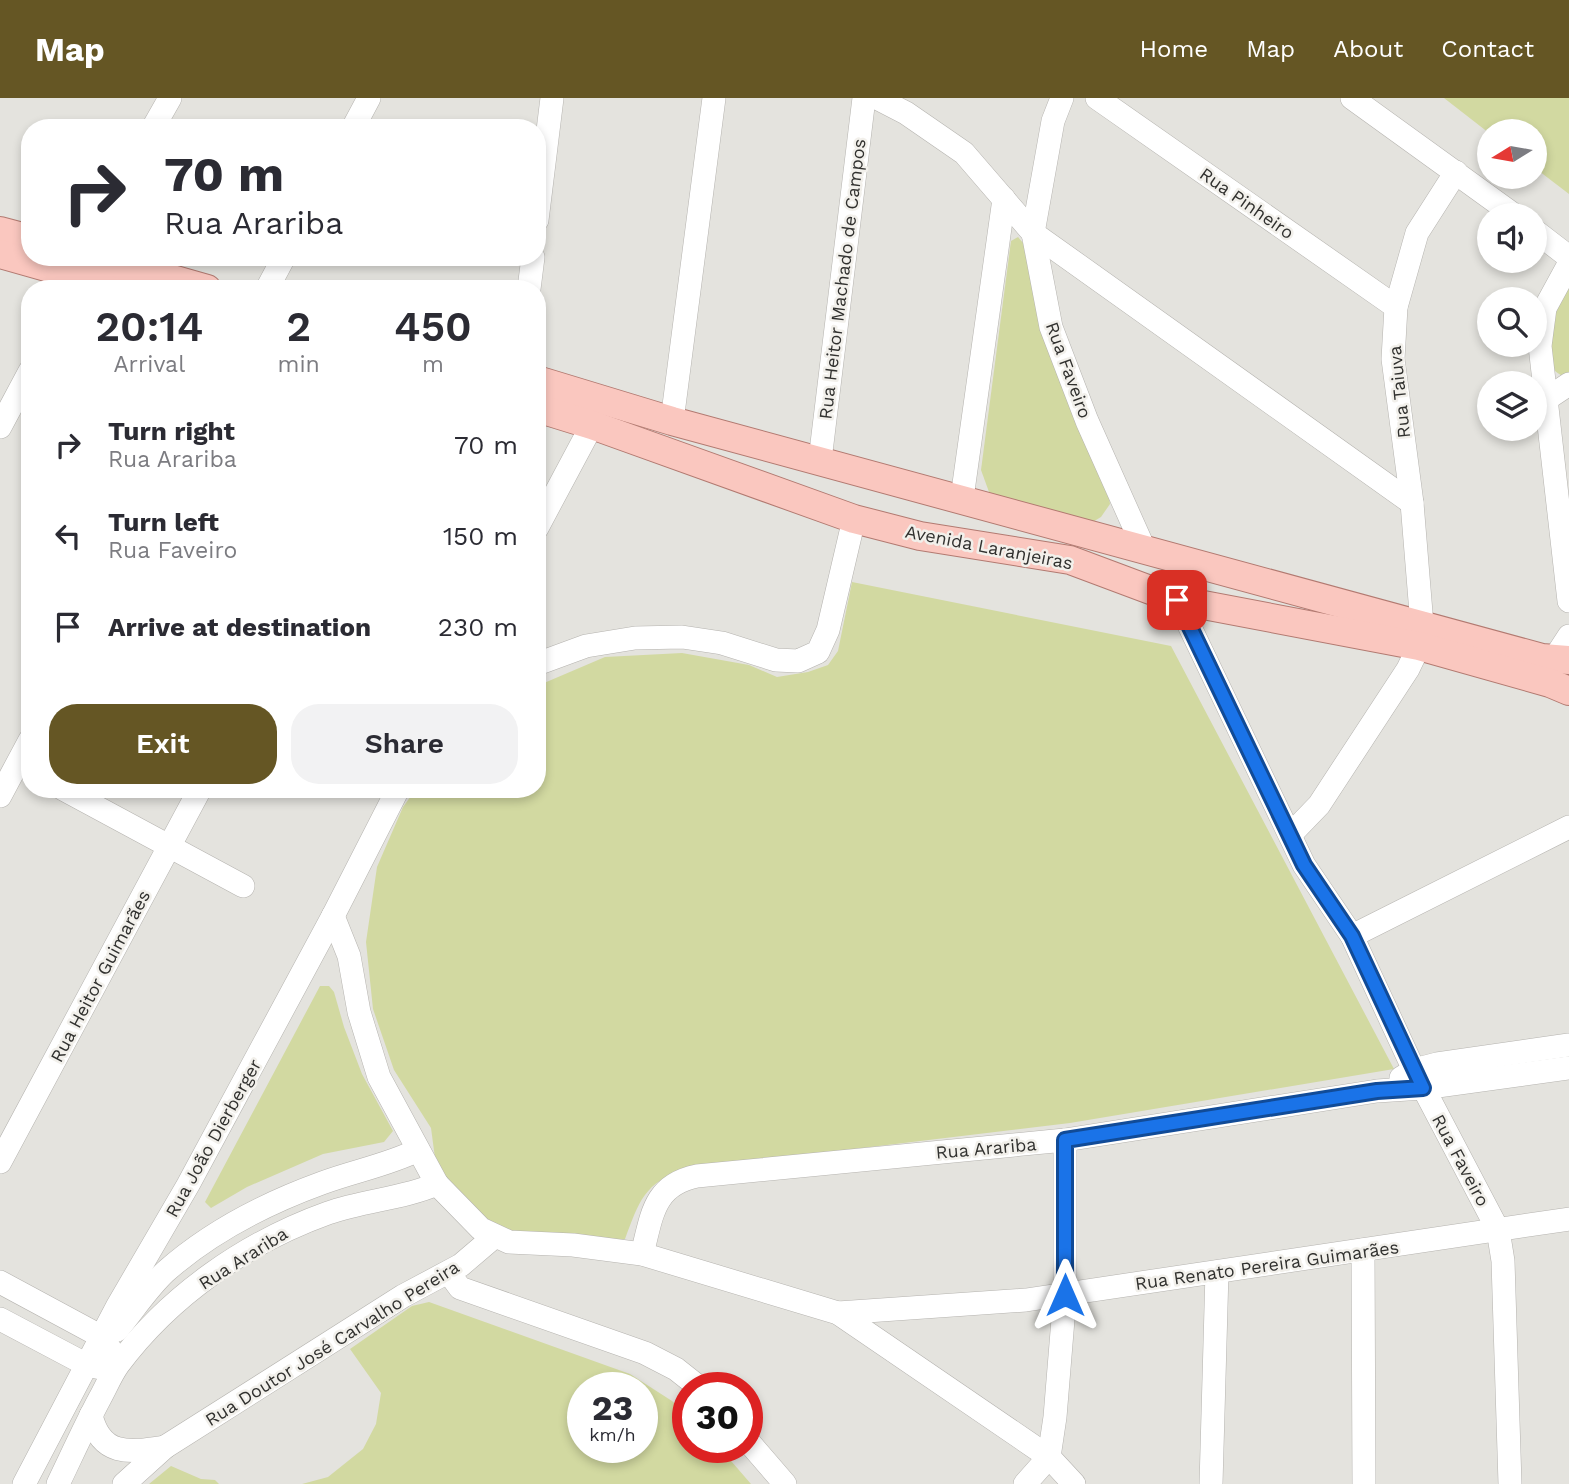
<!DOCTYPE html>
<meta charset="utf-8">
<style>
:root{--surface:#fff;--page:#f2f2f3;--text:#2b2b33;--muted:#7c7c81;--accent:#655624}
body{margin:0;font-family:"Work Sans",sans-serif;background:var(--page);color:var(--text);height:100vh;display:flex;flex-direction:column;font-size:26px;white-space:nowrap}
*{box-sizing:border-box;margin:0}
p{font-size:23px;color:var(--muted)}
.icon{flex:none;width:38px;height:38px;fill:none;stroke:currentColor;stroke-width:2;stroke-linecap:round;stroke-linejoin:round}
.map{position:relative;flex:1;overflow:hidden}
.sheet{position:absolute;left:21px;top:182px;width:525px;height:518px;display:flex;flex-direction:column;background:var(--surface);border-radius:28px;box-shadow:0 4px 10px #0003}
.sheet>*{flex:none}
.top-card{position:absolute;left:21px;top:21px;width:525px;height:147px;border-radius:28px;box-shadow:0 4px 10px #0003;background:#fff;color:var(--text);overflow:hidden}
.needle{width:46px;rotate:259deg}
.tools{position:absolute;left:1477px;top:21px;display:grid;gap:14px}
.tools a{display:grid;place-items:center;width:70px;height:70px;border-radius:50%;background:var(--surface);box-shadow:0 4px 10px #0003;font-size:35px}
.speed{position:absolute;left:567px;top:1274px;display:flex;gap:14px;font-size:35px;font-weight:700;text-align:center}
.speed>*{display:grid;place-content:center;width:91px;height:91px;border-radius:50%;background:var(--surface);box-shadow:0 4px 10px #0003;line-height:1}
.speed small{font-size:18px;font-weight:400}
.speed .limit{border:10px solid #d22;background:#fff;color:#111}
.pin{position:absolute;display:grid;place-items:center;width:60px;height:60px;color:#fff;margin:-30px;border-radius:14px;box-shadow:0 4px 10px #0006}
.me{position:absolute;width:77px;margin:-38px;rotate:0deg;stroke-linejoin:round;filter:drop-shadow(0 0 5px #0008)}
.turn{display:flex;align-items:center;gap:24px;height:147px;padding:0 28px;font-size:32px}
.turn .icon{width:91px;height:91px;stroke-width:2.5}
.turn b{display:block;font-size:49px;line-height:60px}
.eta{display:flex;justify-content:space-evenly;align-items:center;height:119px;text-align:center}
.eta b{font-size:42px;font-weight:600;line-height:49px}
.cta{display:flex;gap:14px;margin-top:auto;padding:14px 28px}
.cta a{flex:1;height:80px;border-radius:28px;background:var(--accent);color:#fff;font-size:28px;font-weight:600;line-height:80px;text-align:center}
.cta a+a{background:var(--page);color:var(--text)}
ul{padding:0;list-style:none}
li{display:flex;align-items:center;gap:21px;height:91px;padding:0 28px}
li div{flex:1}
li b{display:block;font-size:26px}
li em{font-style:normal}
header{display:flex;align-items:center;gap:42px;box-sizing:border-box;height:98px;padding:0 35px;background:var(--accent);color:#fff}
header strong{font-size:33px}
nav{display:flex;gap:38px;margin-inline-start:auto;font-size:24px}
.map>svg:first-child{display:block}
.green{fill:#d2d9a1;fill-rule:evenodd}
.lines{fill:none;stroke-linecap:round;stroke-linejoin:round}
.minor-casing{stroke:#b5b3af;stroke-width:24}
.major-casing{stroke:#b27a71;stroke-width:30}
.minor{stroke:#fff;stroke-width:23}
.major{stroke:#fac7bf;stroke-width:28}
.route-casing{stroke:#114b97;stroke-width:18}
.route{stroke:#1a73e8;stroke-width:12}
.labels{text-anchor:middle;dominant-baseline:central;stroke-width:5;stroke-linejoin:round;paint-order:stroke}
.street-label{font-size:18px;fill:#31312f;stroke:#f2f0eb}
</style>
<header>
<strong>Map</strong>
<nav><a>Home</a><a>Map</a><a>About</a><a>Contact</a></nav>
</header>
<div class="map">
<svg width="1569" height="1386" viewBox="0 0 1569 1386">
<rect width="100%" height="100%" fill="#e4e3de"/>
<g class="green">
<polygon points="1444,0 1569,0 1569,96 1535,70 1535,33 1489,35"/>
<polygon points="1018,139 1024,146 1108,392 1110,406 1101,419 1086,428 1004,404 989,394 981,372 1011,143"/>
<path d="M1569 187V277L1565 280C1561 277 1554 273 1551 269 1537 246 1558 208 1569 187Z"/>
<path d="M852 484 1171 548 1394 971 1070 1025 686 1071C644 1084 639 1104 625 1141L610 1146 493 1131 437 1075 431 1030 394 972 373 911 366 844 377 769 403 709 416 691H537V588L605 559 682 555 749 567 777 579 808 574 828 567 838 553Z"/>
<polygon points="320,888 329,888 334,894 344,929 362,976 393,1033 384,1044 323,1056 247,1089 211,1110 205,1104"/>
<path d="M429 1204 630 1276 672 1303 688 1318V1349H719L751 1386H302L328 1379 363 1351 376 1326 381 1295 350 1251 412 1208ZM583 1290H642V1349H583Z"/>
<polygon points="171,1368 201,1381 215,1382 219,1386 149,1386"/>
</g>
<g class="lines">
<g class="minor-casing">
<g id="minor">
<polyline points="877,0 906,15 964,55 1033,135 1412,405"/>
<polyline points="1062,0 1053,23 1033,135 1051,229 1087,323 1145,453"/>
<polyline points="1097,0 1396,209"/>
<polyline points="1352,0 1514,117"/>
<polyline points="153,30 170,0"/>
<polyline points="353,30 369,0"/>
<polyline points="537,122 552,0"/>
<polyline points="1535,133 1569,159"/>
<polyline points="1569,166 1545,210 1540,248 1569,503"/>
<polyline points="267,191 284,159"/>
<polyline points="529,191 533,159"/>
<polyline points="1545,302 1569,286"/>
<polyline points="672,323 714,0"/>
<polyline points="0,329 30,273"/>
<polyline points="820,362 864,0"/>
<polyline points="962,400 1004,101"/>
<polyline points="537,430 592,327"/>
<polyline points="1177,502 1304,767 1352,838 1414,972 1498,1132 1503,1163 1510,1386"/>
<polyline points="1422,527 1412,405 1393,261 1396,209 1417,135 1456,74"/>
<polyline points="1554,561 1569,538"/>
<polyline points="537,566 586,548 635,540 682,539 722,545 776,562 798,563 818,554 828,532 854,421"/>
<polyline points="63,691 243,788"/>
<polyline points="0,698 30,642"/>
<polyline points="1291,736 1319,707 1408,571 1419,548"/>
<polyline points="333,818 349,858 359,914 379,979 437,1086 481,1131 509,1144 573,1147 642,1156 838,1215 1049,1359 1074,1386"/>
<polyline points="1352,838 1569,729"/>
<polyline points="1401,980 1414,972 1437,966 1569,947"/>
<polyline points="0,1064 200,691"/>
<polyline points="1363,1152 1364,1386"/>
<path d="M642 1156C652 1118 653 1087 697 1078L1065 1042 1377 993 1423 990 1569 970"/>
<polyline points="449,1175 460,1190 645,1255 676,1271 700,1290"/>
<polyline points="0,1184 102,1239 110,1251"/>
<polyline points="838,1215 1026,1202 1569,1121"/>
<polyline points="0,1221 87,1267 101,1270"/>
<path d="M117 1232C133 1213 147 1191 165 1174 209 1135 267 1105 322 1085 354 1073 388 1067 418 1052"/>
<path d="M91 1317C101 1360 131 1354 165 1349"/>
<polyline points="747,1342 785,1386"/>
<polyline points="24,1386 117,1209 188,1087 333,818 398,691"/>
<path d="M58 1386C72 1357 85 1328 100 1300 106 1289 111 1277 118 1267 170 1197 247 1144 328 1115 364 1102 402 1101 437 1086"/>
<polyline points="124,1386 165,1349 403,1198 461,1167 495,1138"/>
<polyline points="1025,1386 1049,1359 1055,1319 1065,1197 1065,1042"/>
<polyline points="1211,1386 1217,1174"/>
</g>
</g>
<g class="major-casing">
<g id="major">
<polyline points="0,133 30,141"/>
<polyline points="0,156 124,191"/>
<polyline points="95,159 207,191"/>
<polyline points="537,282 672,323 1542,560 1569,562"/>
<polyline points="537,310 592,327 854,421 920,438 1070,462 1177,502 1419,548 1550,585 1569,593"/>
</g>
</g>
<use href="#minor" class="minor"/>
<use href="#major" class="major"/>
</g>
<g class="lines">
<g class="route-casing">
<polyline id="route" points="1065,1197 1065,1042 1377,993 1423,990 1352,838 1304,767 1177,502"/>
</g>
<use href="#route" class="route"/>
</g>
<g class="labels">
<g class="street-label">
<text transform="translate(1247 105) rotate(35)">Rua Pinheiro</text>
<text transform="translate(842 181) rotate(-83)">Rua Heitor Machado de Campos</text>
<text transform="translate(1069 272) rotate(70)">Rua Faveiro</text>
<text transform="translate(1399 294) rotate(-96)">Rua Taiuva</text>
<text transform="translate(989 449) rotate(11)">Avenida Laranjeiras</text>
<text transform="translate(100 878) rotate(-62)">Rua Heitor Guimarães</text>
<text transform="translate(213 1040) rotate(-61)">Rua João Dierberger</text>
<text transform="translate(986 1050) rotate(-5)">Rua Arariba</text>
<text transform="translate(1461 1062) rotate(62)">Rua Faveiro</text>
<text transform="translate(243 1160) rotate(-32)">Rua Arariba</text>
<text transform="translate(1267 1167) rotate(-8)">Rua Renato Pereira Guimarães</text>
<text transform="translate(332 1245) rotate(-32)">Rua Doutor José Carvalho Pereira</text>
</g>
</g>
</svg>
<div class="tools">
<a><svg class="needle" viewBox="-14 -14 28 28"><path d="M0-13l5 13h-10z" fill="#e53935"/><path d="M0 13l5-13h-10z" fill="#7c7c81"/></svg></a>
<a><svg class="icon" aria-label="sound" viewBox="0 0 24 24"><path d="M4 9h4l5-4v14l-5-4H4zM17 9q2 3 0 6"/></svg></a>
<a><svg class="icon" aria-label="search" viewBox="0 0 24 24"><circle cx="10" cy="10" r="6"/><path d="M15 15l6 6"/></svg></a>
<a><svg class="icon" aria-label="layers" viewBox="0 0 24 24"><path d="M12 4l9 5-9 5-9-5zM3 14l9 5 9-5"/></svg></a>
</div>
<div class="speed"><div>23<small>km/h</small></div><div class="limit">30</div></div>
<div class="pin" style="left:1177px;top:502px;background:#d93025"><svg class="icon" aria-label="arrive" viewBox="0 0 24 24"><path d="M6 21V4h12l-3 4 3 4H6"/></svg></div>
<svg class="me" style="left:1065px;top:1197px" viewBox="-20 -20 40 40"><path d="M0-17L14 15 0 8-14 15z" fill="#1a73e8" stroke="#fff" stroke-width="4"/></svg>
<div class="top-card">
<div class="turn"><svg class="icon" aria-label="right" viewBox="0 0 24 24"><path d="M7 20v-9h11M14 6l5 5-5 5"/></svg><div><b>70 m</b>Rua Arariba</div></div>
</div>
<section class="sheet">
<div class="eta">
<div><b>20:14</b><p>Arrival</p></div>
<div><b>2</b><p>min</p></div>
<div><b>450</b><p>m</p></div>
</div>
<ul>
<li><svg class="icon" aria-label="right" viewBox="0 0 24 24"><path d="M7 20v-9h11M14 6l5 5-5 5"/></svg><div><b>Turn right</b><p>Rua Arariba</p></div><em>70 m</em></li>
<li><svg class="icon" aria-label="left" viewBox="0 0 24 24"><path d="M17 20v-9H6M10 6l-5 5 5 5"/></svg><div><b>Turn left</b><p>Rua Faveiro</p></div><em>150 m</em></li>
<li><svg class="icon" aria-label="arrive" viewBox="0 0 24 24"><path d="M6 21V4h12l-3 4 3 4H6"/></svg><div><b>Arrive at destination</b></div><em>230 m</em></li>
</ul>
<div class="cta"><a>Exit</a><a>Share</a></div>
</section>
</div>
